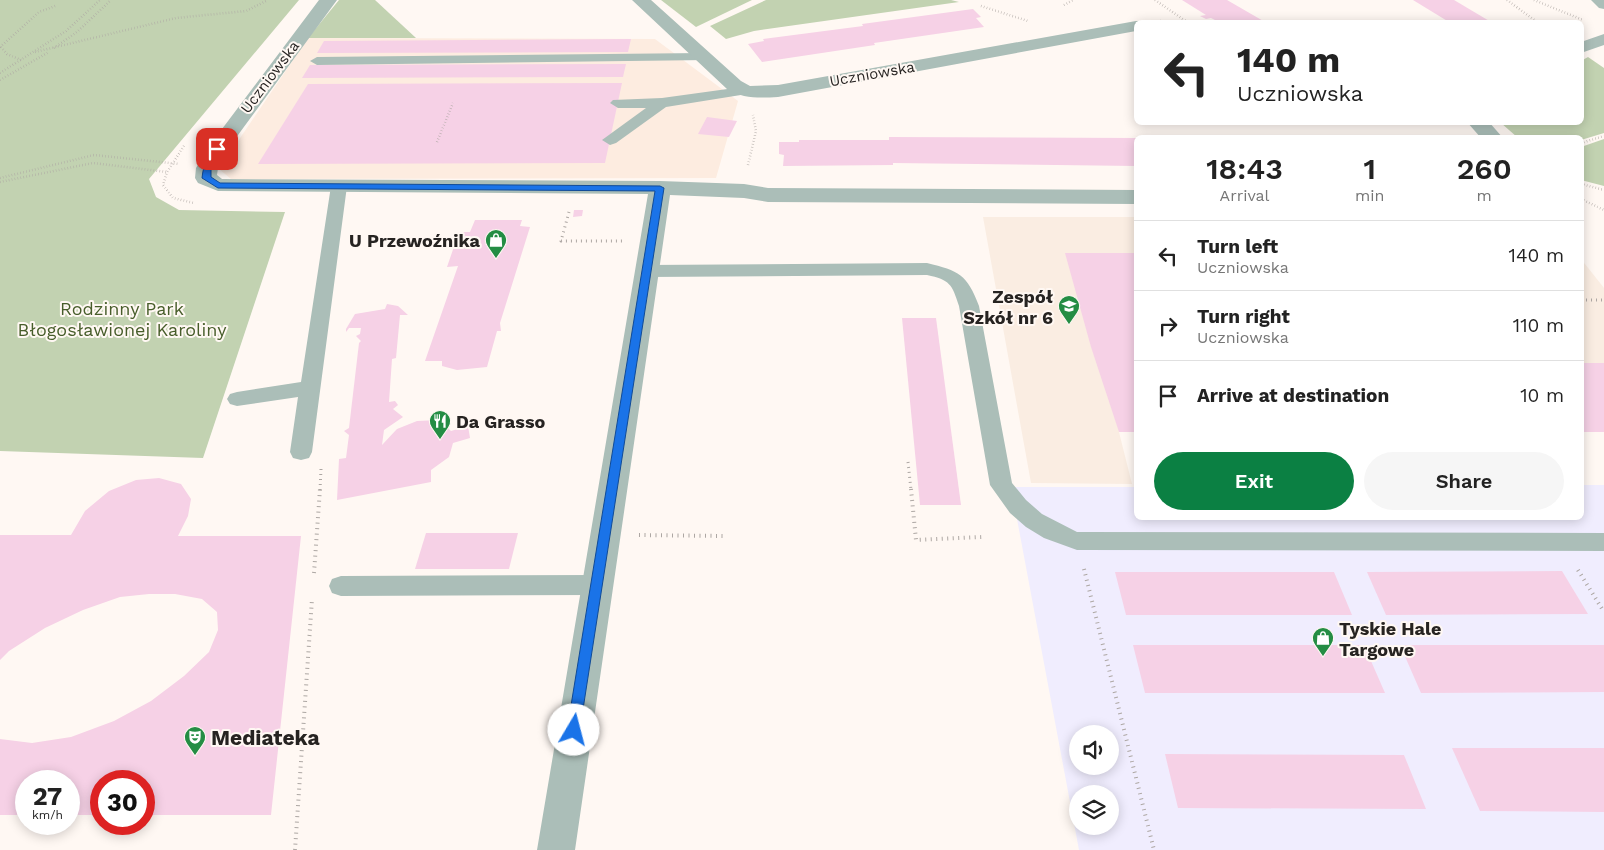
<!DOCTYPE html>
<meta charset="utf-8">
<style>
:root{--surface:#fff;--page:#f6f6f6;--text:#222;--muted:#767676;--line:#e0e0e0;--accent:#0b8043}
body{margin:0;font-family:"Work Sans",sans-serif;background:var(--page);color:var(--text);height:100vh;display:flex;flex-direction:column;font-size:19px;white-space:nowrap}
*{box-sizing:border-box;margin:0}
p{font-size:16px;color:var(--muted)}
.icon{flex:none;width:28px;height:28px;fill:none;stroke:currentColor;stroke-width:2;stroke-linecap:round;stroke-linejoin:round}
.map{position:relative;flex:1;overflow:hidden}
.details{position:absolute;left:1134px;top:135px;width:450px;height:385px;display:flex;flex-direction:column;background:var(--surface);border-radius:8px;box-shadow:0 2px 12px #0003}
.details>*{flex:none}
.hud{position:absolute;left:1134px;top:20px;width:450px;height:105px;border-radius:8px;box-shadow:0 2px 12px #0003;background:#fff;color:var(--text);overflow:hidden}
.controls{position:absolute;left:1069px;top:725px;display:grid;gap:10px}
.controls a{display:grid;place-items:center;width:50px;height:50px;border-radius:50%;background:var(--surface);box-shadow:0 2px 12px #0003;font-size:25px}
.speed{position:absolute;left:15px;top:770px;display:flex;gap:10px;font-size:25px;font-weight:700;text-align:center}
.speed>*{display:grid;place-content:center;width:65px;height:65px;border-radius:50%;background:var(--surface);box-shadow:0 2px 12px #0003;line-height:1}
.speed small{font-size:12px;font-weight:400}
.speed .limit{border:8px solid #d22;background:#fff;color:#111}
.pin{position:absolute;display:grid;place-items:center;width:42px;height:42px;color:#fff;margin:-21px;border-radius:10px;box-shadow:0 2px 8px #0006}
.me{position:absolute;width:55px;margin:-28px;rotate:8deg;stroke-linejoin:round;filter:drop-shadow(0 0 4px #0008)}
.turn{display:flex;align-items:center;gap:18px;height:105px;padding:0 20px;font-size:22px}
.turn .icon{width:65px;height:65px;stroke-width:2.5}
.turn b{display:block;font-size:35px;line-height:42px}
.eta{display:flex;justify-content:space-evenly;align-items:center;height:85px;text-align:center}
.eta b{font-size:30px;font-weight:600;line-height:35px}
.primary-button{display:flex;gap:10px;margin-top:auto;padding:10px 20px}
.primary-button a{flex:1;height:58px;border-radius:30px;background:var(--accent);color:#fff;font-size:20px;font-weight:600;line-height:58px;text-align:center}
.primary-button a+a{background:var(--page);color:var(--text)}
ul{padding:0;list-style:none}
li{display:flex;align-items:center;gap:15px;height:70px;padding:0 20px;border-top:1px solid var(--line)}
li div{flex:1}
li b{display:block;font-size:19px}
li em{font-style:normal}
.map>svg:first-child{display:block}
.commercial{fill:#f0edfe;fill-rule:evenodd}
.industrial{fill:#fdece0}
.built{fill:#faede2}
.green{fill:#c2d2b1}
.building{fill:#f6d1e6}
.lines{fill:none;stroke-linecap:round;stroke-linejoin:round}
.path-far2{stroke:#ada7a3;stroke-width:2.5;stroke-dasharray:0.5 2.5;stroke-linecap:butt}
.path-far1{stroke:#ada7a3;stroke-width:3;stroke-dasharray:1 4;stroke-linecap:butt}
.path{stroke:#ada7a3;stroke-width:4;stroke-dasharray:1 4.5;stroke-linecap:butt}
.lane{fill:#abbeb8;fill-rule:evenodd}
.street{fill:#abbeb8;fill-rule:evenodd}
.route{fill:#1a73e8;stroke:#114b97}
.labels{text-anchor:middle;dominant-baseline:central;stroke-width:4;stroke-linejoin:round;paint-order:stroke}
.far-street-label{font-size:15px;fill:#262321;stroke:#fff8f3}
.poi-label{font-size:18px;font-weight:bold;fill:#262321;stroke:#fff8f3;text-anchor:end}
.park-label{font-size:18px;fill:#475d2a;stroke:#fff8f3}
.near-poi-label{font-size:21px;font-weight:bold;fill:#262321;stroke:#fff8f3;text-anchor:start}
</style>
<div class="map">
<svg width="1604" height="850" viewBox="0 0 1604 850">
<rect width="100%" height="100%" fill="#fff8f3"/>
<path class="commercial" d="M1581 485H1604V850H1079L1011 487H1136V518H1581ZM1078 734H1110V766H1078ZM1078 794H1110V826H1078Z"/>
<polygon class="industrial" points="308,38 655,39 738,101 716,178 231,179 219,169"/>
<g class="built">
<polygon points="983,217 1136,217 1136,432 1119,432 1132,484 1031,483"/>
<polygon points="1581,259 1604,288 1604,432 1581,432"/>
</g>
<g class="green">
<polygon points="0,0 299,0 149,179 156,197 179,210 285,212 203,458 0,451"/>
<polygon points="339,0 375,0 416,38 308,38"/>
<polygon points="661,0 752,0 696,27"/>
<polygon points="766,0 951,0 959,2 754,31 726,39 710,26"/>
<polygon points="1588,57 1604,68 1604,133 1581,140 1581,138 1517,137 1501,123 1581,122 1581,61"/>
<polygon points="1604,139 1604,186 1581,180 1581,147"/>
</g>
<g class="building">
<polygon points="1182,0 1227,0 1265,22 1219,22 1211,18 1206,19 1200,16 1206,15"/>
<polygon points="1413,0 1454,0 1491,22 1449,22"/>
<polygon points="973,9 981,17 976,18 984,27 874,43 875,45 762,62 748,44 764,41 763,39 863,26 862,24"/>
<polygon points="631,39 628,52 317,53 324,41"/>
<polygon points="626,64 623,77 302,78 310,65"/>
<polygon points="622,83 605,163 258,164 308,84"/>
<polygon points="707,117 737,121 729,137 698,134"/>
<polygon points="889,137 1136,138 1136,166 893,163 893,165 783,166 784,155 779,154 779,142 799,142 799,140 889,140"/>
<polygon points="574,210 583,210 582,216 573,217"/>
<polygon points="475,220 522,220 520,226 530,227 500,323 501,331 497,331 487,367 457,370 442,366 442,361 425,361 458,266 447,267 459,232 470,232"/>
<polygon points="1065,253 1136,253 1136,432 1119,432 1091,347"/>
<polygon points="387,304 398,306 408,315 400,315 396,358 392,359 389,402 395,401 398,405 393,409 403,417 384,430 382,445 397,429 417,421 439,420 451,431 468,426 470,438 453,443 449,457 431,470 431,482 337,500 339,459 346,458 349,435 344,431 349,428 359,343 361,341 356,336 360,334 361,328 349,328 346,332 346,329 355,314 385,309"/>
<polygon points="902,318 936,318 961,505 920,505"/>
<rect x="1581" y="363" width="23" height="69"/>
<polygon points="159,478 181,484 191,499 188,516 178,536 301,536 271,815 144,815 144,781 101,781 101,815 69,815 69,781 26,781 26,815 0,815 0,739 32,743 71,737 114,721 151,701 184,676 209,652 218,630 217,612 202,599 175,594 149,594 120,597 83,610 45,628 9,651 0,660 0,535 71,535 85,511 109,491 136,480"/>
<polygon points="426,533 518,533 509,569 415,569"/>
<polygon points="1562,571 1588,614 1386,615 1367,572"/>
<polygon points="1115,572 1334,572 1352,615 1126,615"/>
<polygon points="1133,645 1364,645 1385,693 1145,693"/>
<polygon points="1400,645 1604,645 1604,692 1421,693"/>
<polygon points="1452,748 1604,748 1604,812 1480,811"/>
<polygon points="1165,754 1404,755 1426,809 1178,808"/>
</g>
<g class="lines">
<g class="path-far2">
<polyline points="1155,0 1187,22"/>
<polyline points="1507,0 1537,22"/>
<polyline points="1534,0 1583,20"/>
<polyline points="1064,5 1073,0"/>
<polyline points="981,6 1028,21"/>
<polyline points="1160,21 1172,22"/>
<polyline points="0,47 39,12 55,6"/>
<polyline points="1,47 7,54 21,60"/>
<polyline points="54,48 77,32 111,0"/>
<polyline points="35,52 176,18 246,11 268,0"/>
<polyline points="0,73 66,31 100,0"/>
<polyline points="0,80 49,52"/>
<polyline points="437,142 453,103"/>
<polyline points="1581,143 1604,136"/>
<polyline points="184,146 167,172 163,185 173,198 194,203"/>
<polyline points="748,165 756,131 753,115"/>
<polyline points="0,178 94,155 179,164"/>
<polyline points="0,182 93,163 167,172"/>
<polyline points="1581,184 1604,190"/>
<polyline points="1581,199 1604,210"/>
</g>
<g class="path-far1">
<polyline points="569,212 561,241 622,241"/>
<polyline points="1581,300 1604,300"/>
<polyline points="908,462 911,490"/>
<polyline points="320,490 321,469"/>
</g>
<g class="path">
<polyline points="911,489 916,540 983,537"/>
<polyline points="639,535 726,536"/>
<polyline points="1084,569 1154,850"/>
<polyline points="1578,570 1604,612"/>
<polyline points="314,573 320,489"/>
<polyline points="295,850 312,599"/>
</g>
<g class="lane">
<polygon points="1591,0 1604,0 1604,9 1599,8"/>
<polygon points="703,53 710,57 708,60 317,65 310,61 317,57"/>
<polygon points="742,87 747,88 749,91 747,94 666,107 616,143 610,145 602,140 646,108 618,108 610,103 613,100 662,98"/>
<polygon points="339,181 345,182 347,186 312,452 309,458 301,460 293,458 290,452 298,397 237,406 230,404 227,399 230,394 237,392 301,382 331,186 333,182"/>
<path d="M927 263C959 271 967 274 979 306L1012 483 1026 500 1042 514 1077 532 1604 533V551L1077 550 1044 538 1026 527 1010 513 990 485 959 306C952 284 950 280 927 275L646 277 640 275 637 271 640 267 646 265Z"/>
<polygon points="597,575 606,578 609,585 606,592 597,595 341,596 332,593 329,586 332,579 341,576"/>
</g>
<g class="street">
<polygon points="319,0 337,0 227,150 218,168 217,175 222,179 660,181 744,184 768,188 1136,190 1136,204 768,202 744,198 670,195 575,850 537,850 648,194 218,191 198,183 195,178 196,168 207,149"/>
<path d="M632 0H651L741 81 750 86 778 85 1136 21 1142 22H1136V31L778 97C760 98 743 99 727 89Z"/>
<polygon points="1604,34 1604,45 1581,53 1581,42"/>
<polygon points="1467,122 1489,122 1503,138 1481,138"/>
</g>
</g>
<path class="route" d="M217 147 222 149 211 168V177L220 183 660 186 664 188 579 735 574 737 569 735 567 730 655 191 218 188 202 178C203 168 207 152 217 147Z"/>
<defs>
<g id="shop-pin" transform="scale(1.125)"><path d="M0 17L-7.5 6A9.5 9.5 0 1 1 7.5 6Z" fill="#248d44" stroke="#fff8f3"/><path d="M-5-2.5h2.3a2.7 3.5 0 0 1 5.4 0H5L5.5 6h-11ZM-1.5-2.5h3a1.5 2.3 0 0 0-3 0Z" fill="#fff"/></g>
<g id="school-pin" transform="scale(1.125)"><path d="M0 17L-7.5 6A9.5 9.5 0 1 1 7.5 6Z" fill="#248d44" stroke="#fff8f3"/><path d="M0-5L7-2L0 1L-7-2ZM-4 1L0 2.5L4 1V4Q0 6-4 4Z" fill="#fff"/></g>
<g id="restaurant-pin" transform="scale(1.125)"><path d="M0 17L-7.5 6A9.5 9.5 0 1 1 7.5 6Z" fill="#248d44" stroke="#fff8f3"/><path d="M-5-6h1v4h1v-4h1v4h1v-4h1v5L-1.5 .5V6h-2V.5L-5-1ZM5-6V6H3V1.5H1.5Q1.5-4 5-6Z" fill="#fff"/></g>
<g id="theatre-pin" transform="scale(1.125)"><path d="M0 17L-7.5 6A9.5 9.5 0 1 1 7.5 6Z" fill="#248d44" stroke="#fff8f3"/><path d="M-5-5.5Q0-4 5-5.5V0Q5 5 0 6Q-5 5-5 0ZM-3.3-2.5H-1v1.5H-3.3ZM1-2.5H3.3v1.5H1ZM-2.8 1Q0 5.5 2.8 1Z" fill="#fff"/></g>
</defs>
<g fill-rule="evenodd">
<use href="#shop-pin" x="496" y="240"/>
<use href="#school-pin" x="1069" y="306"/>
<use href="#restaurant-pin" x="440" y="421"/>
<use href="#shop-pin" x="1323" y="638"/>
<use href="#theatre-pin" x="195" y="737"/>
</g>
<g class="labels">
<g class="far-street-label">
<text transform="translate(872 74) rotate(-10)">Uczniowska</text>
<text transform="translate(270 77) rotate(-53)">Uczniowska</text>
</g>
<g class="poi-label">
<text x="480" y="240">U Przewoźnika</text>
<text x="1053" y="296">Zespół<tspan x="1053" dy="21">Szkół nr 6</tspan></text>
<text x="456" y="421" text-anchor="start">Da Grasso</text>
<text x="1339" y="628" text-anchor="start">Tyskie Hale<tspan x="1339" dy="21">Targowe</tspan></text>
</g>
<g class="park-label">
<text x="122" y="308">Rodzinny Park<tspan x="122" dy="21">Błogosławionej Karoliny</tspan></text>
</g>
<g class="near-poi-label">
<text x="211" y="737">Mediateka</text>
</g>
</g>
</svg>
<div class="controls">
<a><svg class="icon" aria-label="sound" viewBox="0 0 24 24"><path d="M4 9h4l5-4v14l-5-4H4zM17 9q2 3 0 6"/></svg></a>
<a><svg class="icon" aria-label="layers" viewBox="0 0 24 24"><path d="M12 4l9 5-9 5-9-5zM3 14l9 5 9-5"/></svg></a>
</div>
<div class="speed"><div>27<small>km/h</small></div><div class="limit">30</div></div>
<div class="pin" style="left:217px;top:149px;background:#d93025"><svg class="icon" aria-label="arrive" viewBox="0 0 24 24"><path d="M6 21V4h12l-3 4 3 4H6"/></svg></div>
<svg class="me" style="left:574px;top:730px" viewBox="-20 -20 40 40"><circle r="19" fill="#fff"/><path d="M0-13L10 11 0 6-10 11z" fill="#1a73e8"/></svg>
<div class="hud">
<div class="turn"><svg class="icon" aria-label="left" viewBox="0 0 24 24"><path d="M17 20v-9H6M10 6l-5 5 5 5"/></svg><div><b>140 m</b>Uczniowska</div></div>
</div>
<section class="details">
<div class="eta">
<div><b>18:43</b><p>Arrival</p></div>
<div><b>1</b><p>min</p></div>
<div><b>260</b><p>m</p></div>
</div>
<ul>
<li><svg class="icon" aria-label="left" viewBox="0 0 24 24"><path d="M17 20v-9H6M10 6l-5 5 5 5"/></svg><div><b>Turn left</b><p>Uczniowska</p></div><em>140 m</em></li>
<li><svg class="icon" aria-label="right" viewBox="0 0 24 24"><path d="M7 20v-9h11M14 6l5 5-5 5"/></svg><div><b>Turn right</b><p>Uczniowska</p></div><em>110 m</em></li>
<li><svg class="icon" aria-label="arrive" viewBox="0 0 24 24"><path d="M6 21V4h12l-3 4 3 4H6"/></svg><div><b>Arrive at destination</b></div><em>10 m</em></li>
</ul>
<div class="primary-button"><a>Exit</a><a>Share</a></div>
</section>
</div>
